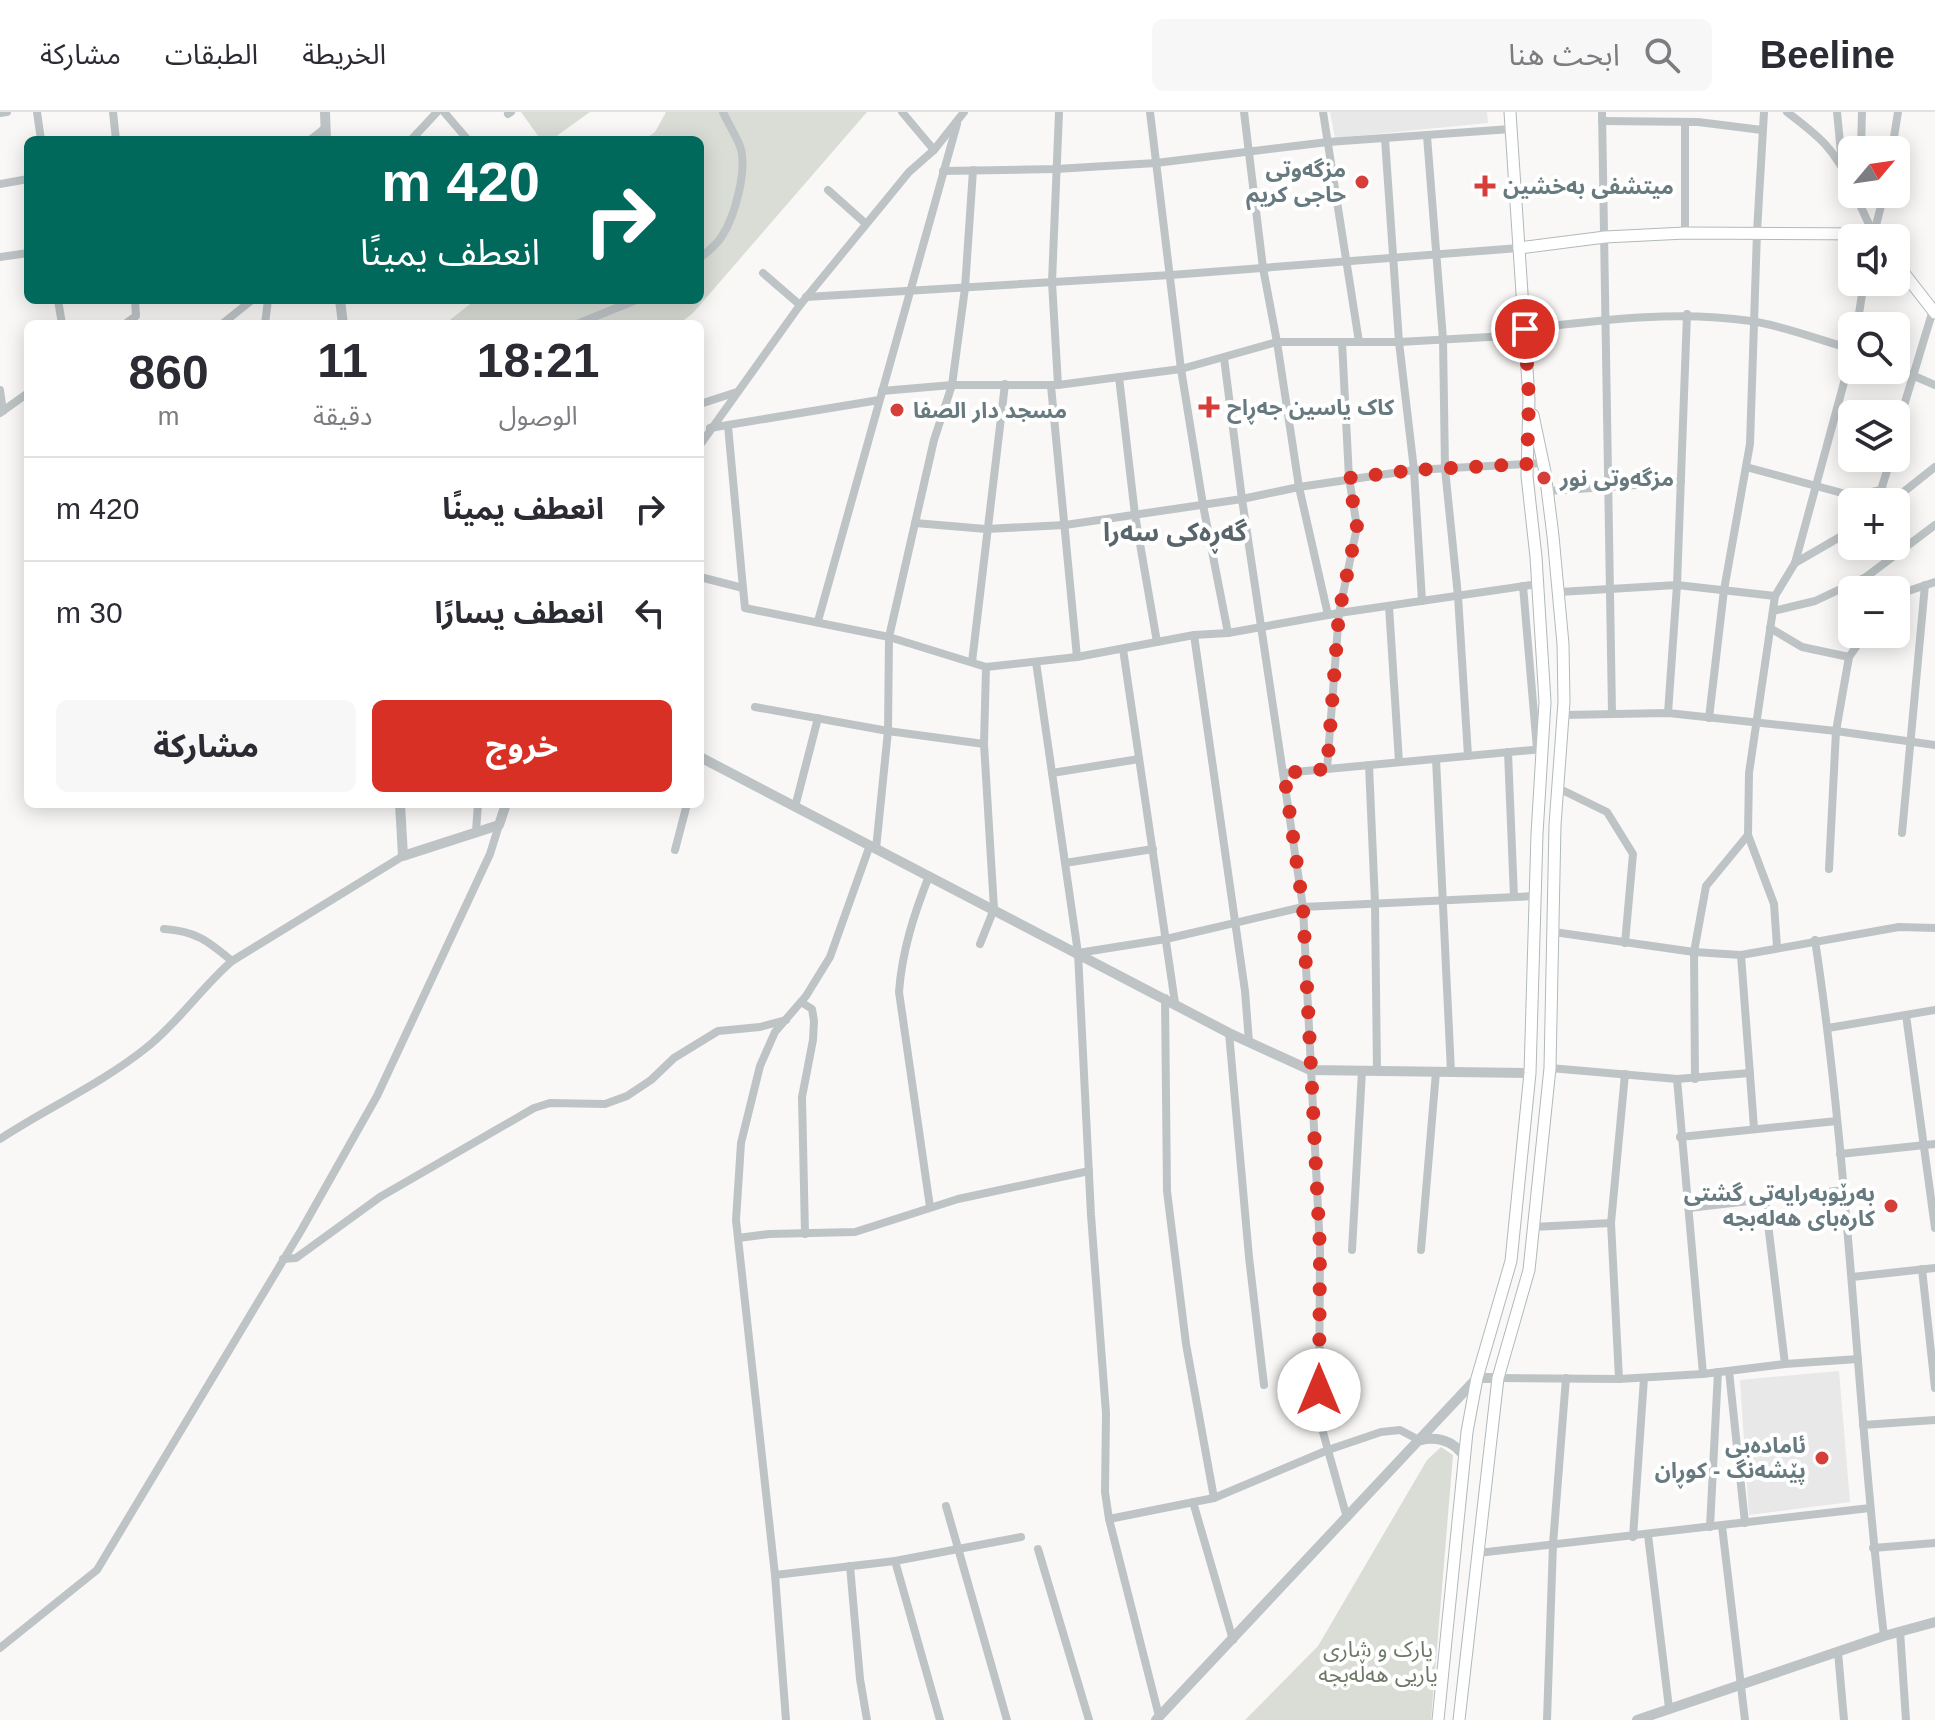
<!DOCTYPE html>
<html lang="ar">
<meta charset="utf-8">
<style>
:root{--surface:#fff;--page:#f7f7f7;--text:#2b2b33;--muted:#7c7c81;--line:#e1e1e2;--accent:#d93025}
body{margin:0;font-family:Arial,"Noto Sans Arabic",sans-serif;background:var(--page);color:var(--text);direction:rtl;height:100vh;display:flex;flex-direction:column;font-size:30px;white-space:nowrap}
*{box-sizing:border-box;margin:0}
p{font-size:26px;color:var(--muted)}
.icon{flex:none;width:44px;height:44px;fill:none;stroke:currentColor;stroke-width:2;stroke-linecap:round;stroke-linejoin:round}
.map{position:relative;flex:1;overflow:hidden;direction:ltr}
.drawer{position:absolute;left:24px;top:208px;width:680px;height:488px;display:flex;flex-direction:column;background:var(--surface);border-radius:12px;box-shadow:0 4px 20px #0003;direction:rtl}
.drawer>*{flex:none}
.hud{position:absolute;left:24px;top:24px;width:680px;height:168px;border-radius:12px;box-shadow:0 4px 20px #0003;direction:rtl;background:#00695c;color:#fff;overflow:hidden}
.needle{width:52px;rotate:61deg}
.controls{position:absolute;left:1838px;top:24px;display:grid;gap:16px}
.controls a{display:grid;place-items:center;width:72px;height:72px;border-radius:12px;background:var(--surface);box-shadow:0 4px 20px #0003;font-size:40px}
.pin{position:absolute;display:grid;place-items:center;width:68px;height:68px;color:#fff;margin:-34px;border:4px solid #fff;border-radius:50%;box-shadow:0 2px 8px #0007}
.me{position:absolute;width:88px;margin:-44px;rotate:0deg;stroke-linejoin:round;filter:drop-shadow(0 0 6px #0008)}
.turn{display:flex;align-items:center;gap:28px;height:168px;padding:0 32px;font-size:36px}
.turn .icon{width:104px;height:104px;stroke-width:2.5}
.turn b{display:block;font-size:56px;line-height:68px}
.eta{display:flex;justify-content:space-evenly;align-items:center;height:136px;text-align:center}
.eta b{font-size:48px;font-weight:700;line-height:56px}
.action{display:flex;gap:16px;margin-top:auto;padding:16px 32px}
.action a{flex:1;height:92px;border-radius:12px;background:var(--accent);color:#fff;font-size:32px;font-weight:700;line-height:92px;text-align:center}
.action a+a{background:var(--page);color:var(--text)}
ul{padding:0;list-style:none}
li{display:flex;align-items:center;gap:24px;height:104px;padding:0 32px;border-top:2px solid var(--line)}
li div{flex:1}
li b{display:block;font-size:30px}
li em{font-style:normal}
header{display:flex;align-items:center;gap:48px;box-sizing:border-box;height:112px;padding:0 40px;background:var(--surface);border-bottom:2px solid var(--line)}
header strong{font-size:38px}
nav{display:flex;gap:44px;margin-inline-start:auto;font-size:28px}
.search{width:560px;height:72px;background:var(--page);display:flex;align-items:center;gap:20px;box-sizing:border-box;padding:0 28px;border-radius:12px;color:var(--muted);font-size:30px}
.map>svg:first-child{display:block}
.built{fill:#e7e8e7}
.green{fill:#daddd6}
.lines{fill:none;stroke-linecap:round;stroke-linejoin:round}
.secondary-casing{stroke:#b1b9bb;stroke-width:13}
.minor{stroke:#bec4c6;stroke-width:8}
.tertiary{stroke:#bec4c6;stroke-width:10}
.secondary{stroke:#fff;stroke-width:11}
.route{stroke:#d93025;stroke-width:14;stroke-dasharray:0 25.2}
.poi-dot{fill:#d63e39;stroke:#fff;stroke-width:3}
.labels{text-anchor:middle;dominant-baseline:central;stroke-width:8;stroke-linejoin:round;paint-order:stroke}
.poi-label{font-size:22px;font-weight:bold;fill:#667a7f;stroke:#fff;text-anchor:start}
.park-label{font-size:22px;fill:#6c7865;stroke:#fff}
.quarter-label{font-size:26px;font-weight:bold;fill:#58666b;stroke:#fff}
</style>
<header>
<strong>Beeline</strong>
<div class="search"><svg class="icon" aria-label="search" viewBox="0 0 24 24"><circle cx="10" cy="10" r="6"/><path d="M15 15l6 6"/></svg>ابحث هنا</div>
<nav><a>الخريطة</a><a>الطبقات</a><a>مشاركة</a></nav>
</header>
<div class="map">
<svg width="1935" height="1608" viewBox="0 0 1935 1608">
<rect width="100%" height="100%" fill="#f9f8f7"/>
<g class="built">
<polygon points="1330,0 1487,0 1488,11 1335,26"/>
<polygon points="1839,1259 1850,1390 1749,1403 1740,1268"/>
</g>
<g class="green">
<polygon points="521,0 590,0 551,28 541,28"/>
<polygon points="666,0 867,0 693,201 679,212 445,212 475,188 700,188 700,28 644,28 655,20"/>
<polygon points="1441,1335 1453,1343 1431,1608 1245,1608 1318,1534 1427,1348"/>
</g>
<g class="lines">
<g class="secondary-casing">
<g id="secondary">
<polyline points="1519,136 1605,125 1685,121 1873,122 1877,126"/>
<polyline points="1896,151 1935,201"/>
<polyline points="1438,1608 1467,1320 1477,1266 1511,1149 1530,961 1537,722 1545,590 1536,445 1527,364 1529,287 1510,0"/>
<polyline points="1459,1608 1498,1266 1529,1158 1550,956 1555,713 1564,590 1563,532 1553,424 1545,360 1533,303"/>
</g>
</g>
<g class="minor">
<polyline points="37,0 41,28"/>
<polyline points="113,0 116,28"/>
<polyline points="444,0 468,28"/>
<polyline points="902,0 934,38"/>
<polyline points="1150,0 1181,257 1203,393 1228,521"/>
<polyline points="1244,0 1263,156 1277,230 1299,375 1328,503"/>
<polyline points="1323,0 1359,230"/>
<polyline points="1602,0 1612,601"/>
<path d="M1787 0C1820 25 1834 36 1852 75"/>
<polyline points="1837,0 1842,51"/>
<polyline points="0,1 7,0"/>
<polyline points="508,2 511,0"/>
<polyline points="1602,9 1698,10 1762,18"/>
<polyline points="1685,10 1685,121"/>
<polyline points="1427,24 1443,227 1445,357 1458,484 1468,644"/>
<polyline points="1385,27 1399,230 1414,358 1422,489"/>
<polyline points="310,28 325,16"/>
<polyline points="411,28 437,0"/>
<polyline points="1861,38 1862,0"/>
<polyline points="1892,38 1898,0"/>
<polyline points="943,59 1056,57 1156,51 1328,30 1511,17"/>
<polyline points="0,72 28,67"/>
<polyline points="828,78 865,111"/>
<polyline points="1855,82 1873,121"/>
<polyline points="1873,125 1884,82"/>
<polyline points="0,145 28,141"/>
<path d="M700 146C707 140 717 133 722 124 735 104 748 57 740 34 735 22 728 11 723 0"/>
<polyline points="763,161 800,193"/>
<polyline points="806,185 1171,163 1519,136"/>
<polyline points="58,188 62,212"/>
<polyline points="125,212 136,204 135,188"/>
<polyline points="222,212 252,188"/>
<polyline points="265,212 268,188"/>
<polyline points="577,212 636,188"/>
<polyline points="1857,214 1864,170"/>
<path d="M1525 217C1601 208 1675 198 1751 209 1785 214 1819 228 1852 237"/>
<polyline points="1224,246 1242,387 1303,795 1320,1137 1319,1306 1347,1406"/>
<polyline points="1896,256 1935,273"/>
<polyline points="1119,265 1135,403 1157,530"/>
<polyline points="1058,273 1052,170 1059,0"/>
<polyline points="1051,274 1077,545"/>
<polyline points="0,278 3,299"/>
<polyline points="882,279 952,273 1058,273 1181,257 1277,230 1399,230 1525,223"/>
<polyline points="700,292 737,280"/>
<polyline points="0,301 28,281"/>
<polyline points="728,314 743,476"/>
<polyline points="710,316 879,288"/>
<polyline points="1896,320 1933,198"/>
<polyline points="700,333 800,193 909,60 934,38 964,0"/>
<polyline points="1746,355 1853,384 1881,378 1899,384"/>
<polyline points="1881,378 1891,346"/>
<polyline points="1547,379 1681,370"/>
<polyline points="1891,390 1935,355"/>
<polyline points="915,411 986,417 1065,413 1242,387 1299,375 1414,358 1543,351"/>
<polyline points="1795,451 1852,418"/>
<polyline points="700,465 743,476 745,496 889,525 986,555 1077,545 1194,523 1228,521 1339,501 1538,472"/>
<polyline points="1866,465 1873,478"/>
<polyline points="1523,474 1537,637"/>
<polyline points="1559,480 1677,473 1775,484"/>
<polyline points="1896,483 1935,470"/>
<polyline points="1389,494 1399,650"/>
<polyline points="1773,499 1815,489 1866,465 1935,413"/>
<polyline points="818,509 957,12"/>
<polyline points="1770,516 1802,535 1849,545 1865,522"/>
<polyline points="1194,523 1245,879 1249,930"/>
<polyline points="1123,537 1175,891"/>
<polyline points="972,550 1005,272"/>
<polyline points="1036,550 1078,841 1091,1103 1106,1301 1105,1380 1109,1407 1159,1604"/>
<polyline points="755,595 888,619 984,632"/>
<polyline points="1668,601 1677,473 1687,202"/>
<polyline points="1563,603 1668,601 1836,619 1935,633"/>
<polyline points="1709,606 1724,478 1750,332 1757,120 1764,0"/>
<polyline points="1508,640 1514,785"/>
<polyline points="1436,647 1451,960"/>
<polyline points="1369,653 1375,791 1377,959"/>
<polyline points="1327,657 1339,501 1357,415 1349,366 1342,230"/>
<polyline points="1052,661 1139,647"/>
<polyline points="1284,661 1543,637"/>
<polyline points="1558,676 1607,700 1633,742 1625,831"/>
<polyline points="795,695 818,606"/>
<polyline points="476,719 478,692"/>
<polyline points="1902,721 1925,473"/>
<polyline points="1748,723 1774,792 1777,835"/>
<polyline points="876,737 888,619 889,525 934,328 952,273 965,176 973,58"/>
<polyline points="675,738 687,692"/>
<polyline points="1065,751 1153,737"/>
<polyline points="1829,757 1836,619 1849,545"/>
<path d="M929 764C914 802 902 839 899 880L930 1095"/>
<path d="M164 817C196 819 208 829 232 849"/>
<polyline points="1554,820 1694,840 1741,843 1899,815 1935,816"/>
<path d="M1815 828C1850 1059 1856 1292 1884 1524"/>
<polyline points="980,832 994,797 984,632 986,555"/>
<polyline points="1078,841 1166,827 1303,795 1535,784"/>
<polyline points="1741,843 1754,1016"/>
<polyline points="1165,886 1167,1079 1186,1232 1214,1386"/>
<polyline points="801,890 812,897 814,909 813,928 802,985 805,1122"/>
<polyline points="1906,903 1935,1116"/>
<polyline points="1828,916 1935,898"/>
<polyline points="1229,921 1249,1145 1264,1273"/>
<polyline points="1550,956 1677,967 1750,961"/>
<polyline points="1677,967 1703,1262"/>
<polyline points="1695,967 1694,840 1706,774 1748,723 1749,661 1775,484 1795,451 1852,241"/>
<polyline points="1680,1025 1837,1009"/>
<path d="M0 1027C47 996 101 972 146 936 178 911 201 876 232 849L403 744"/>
<polyline points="1840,1042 1935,1032"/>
<polyline points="1765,1087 1785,1252"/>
<polyline points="1689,1096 1844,1078"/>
<polyline points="1533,1115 1611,1111"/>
<polyline points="738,1126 769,1122 855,1120 958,1087 1089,1059"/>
<polyline points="1352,1138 1362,959"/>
<polyline points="1421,1138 1436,960"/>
<polyline points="283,1147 296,1146 380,1085 534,996 550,991 605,992 627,984 651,968 674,946 718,919 760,915 786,908"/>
<polyline points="1922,1157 1935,1276"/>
<polyline points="1852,1165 1935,1156"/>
<polyline points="1729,1259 1745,1411"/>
<polyline points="1498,1266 1619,1267 1703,1262 1785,1252 1858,1247"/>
<polyline points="1619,1267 1611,1111 1625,962"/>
<polyline points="1863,1313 1935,1308"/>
<polyline points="1193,1390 1233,1528"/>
<polyline points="946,1394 1007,1608"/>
<polyline points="1109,1407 1214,1386 1328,1338 1381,1320 1400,1318 1419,1328"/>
<polyline points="1722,1414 1745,1608"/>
<polyline points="1710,1415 1718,1260"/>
<polyline points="1648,1423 1669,1596"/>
<polyline points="1633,1425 1644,1266"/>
<polyline points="1873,1436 1935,1431"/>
<polyline points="1038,1437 1089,1608"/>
<polyline points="1478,1441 1870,1396"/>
<polyline points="895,1449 940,1608"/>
<polyline points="850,1454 860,1567 867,1608"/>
<polyline points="775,1463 895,1449 1021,1425"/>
<polyline points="1900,1519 1906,1608"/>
<polyline points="0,1536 97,1458 302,1117 377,984 490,742 499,713"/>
<polyline points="1838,1540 1844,1608"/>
<polyline points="786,1608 775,1463 736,1108 741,1031 760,954 775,920 806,884 830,845 870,733"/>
<polyline points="1547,1608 1553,1432 1566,1266"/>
</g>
<g class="tertiary">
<polyline points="325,0 326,28"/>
<polyline points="340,188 343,212"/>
<polyline points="700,645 1229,921 1310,958 1530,961"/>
<polyline points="400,692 403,744 499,713 506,692"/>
<path d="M1421 1328C1439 1324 1453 1329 1464 1344"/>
<polyline points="1156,1608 1477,1266 1498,1266"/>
<polyline points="1637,1608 1884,1524 1935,1510"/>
</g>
<use href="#secondary" class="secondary"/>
</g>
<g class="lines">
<polyline class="route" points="1319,1278 1320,1137 1303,795 1284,661 1327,657 1339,501 1357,415 1349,366 1414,358 1527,352 1529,287 1525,217"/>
</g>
<g class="poi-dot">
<circle cx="1362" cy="70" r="8"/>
<path d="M1481 62h8v8h8v8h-8v8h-8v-8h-8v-8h8z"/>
<path d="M1205 283h8v8h8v8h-8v8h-8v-8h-8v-8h8z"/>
<circle cx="897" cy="298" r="8"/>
<circle cx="1544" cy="366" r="8"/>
<circle cx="1891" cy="1094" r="8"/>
<circle cx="1822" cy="1346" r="8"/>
</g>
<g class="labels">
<g class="poi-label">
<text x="1346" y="57" text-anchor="end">مزگە‌وتی<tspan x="1346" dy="25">حاجی كریم</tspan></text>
<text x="1503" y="74">میتشفی بەخشین</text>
<text x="1227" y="295">کاک یاسین جەڕاح</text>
<text x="913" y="298">مسجد دار الصفا</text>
<text x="1560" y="366">مزگەوتی نور</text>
<text x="1875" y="1081" text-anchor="end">بەرێوبەرایەتی گشتی<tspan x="1875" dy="25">کارەبای هەلەبجە</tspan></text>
<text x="1806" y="1333" text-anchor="end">ئامادەیی<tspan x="1806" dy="25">پێشەنگ - کوڕان</tspan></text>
</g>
<g class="park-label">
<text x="1378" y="1537">پارک و شاری<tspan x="1378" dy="25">یاریی ھەڵەبجە</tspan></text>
</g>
<g class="quarter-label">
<text x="1175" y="420">گەڕەکی سەرا</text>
</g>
</g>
</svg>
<div class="controls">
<a><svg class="needle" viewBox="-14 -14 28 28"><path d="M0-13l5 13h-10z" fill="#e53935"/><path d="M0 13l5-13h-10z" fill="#7c7c81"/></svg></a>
<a><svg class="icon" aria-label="sound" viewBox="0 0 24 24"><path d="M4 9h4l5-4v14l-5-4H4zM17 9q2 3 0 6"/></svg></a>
<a><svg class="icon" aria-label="search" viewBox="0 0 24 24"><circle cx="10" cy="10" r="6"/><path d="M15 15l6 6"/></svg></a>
<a><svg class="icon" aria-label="layers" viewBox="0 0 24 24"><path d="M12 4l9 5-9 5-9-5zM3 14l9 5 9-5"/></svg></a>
<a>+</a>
<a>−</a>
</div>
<div class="pin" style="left:1525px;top:217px;background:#d93025"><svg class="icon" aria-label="arrive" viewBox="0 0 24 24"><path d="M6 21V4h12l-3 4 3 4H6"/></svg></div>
<svg class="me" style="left:1319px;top:1278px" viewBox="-20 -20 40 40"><circle r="19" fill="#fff"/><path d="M0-13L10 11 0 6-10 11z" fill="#d93025"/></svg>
<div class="hud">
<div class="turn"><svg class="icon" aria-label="right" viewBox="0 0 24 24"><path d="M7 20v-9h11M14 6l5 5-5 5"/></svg><div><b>420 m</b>انعطف يمينًا</div></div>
</div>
<section class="drawer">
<div class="eta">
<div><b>18:21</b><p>الوصول</p></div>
<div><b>11</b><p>دقيقة</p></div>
<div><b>860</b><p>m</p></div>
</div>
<ul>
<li><svg class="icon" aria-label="right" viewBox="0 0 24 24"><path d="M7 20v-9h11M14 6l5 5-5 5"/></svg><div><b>انعطف يمينًا</b></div><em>420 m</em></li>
<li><svg class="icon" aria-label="left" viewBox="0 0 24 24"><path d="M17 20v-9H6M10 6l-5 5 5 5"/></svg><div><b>انعطف يسارًا</b></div><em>30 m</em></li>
</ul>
<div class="action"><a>خروج</a><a>مشاركة</a></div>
</section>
</div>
